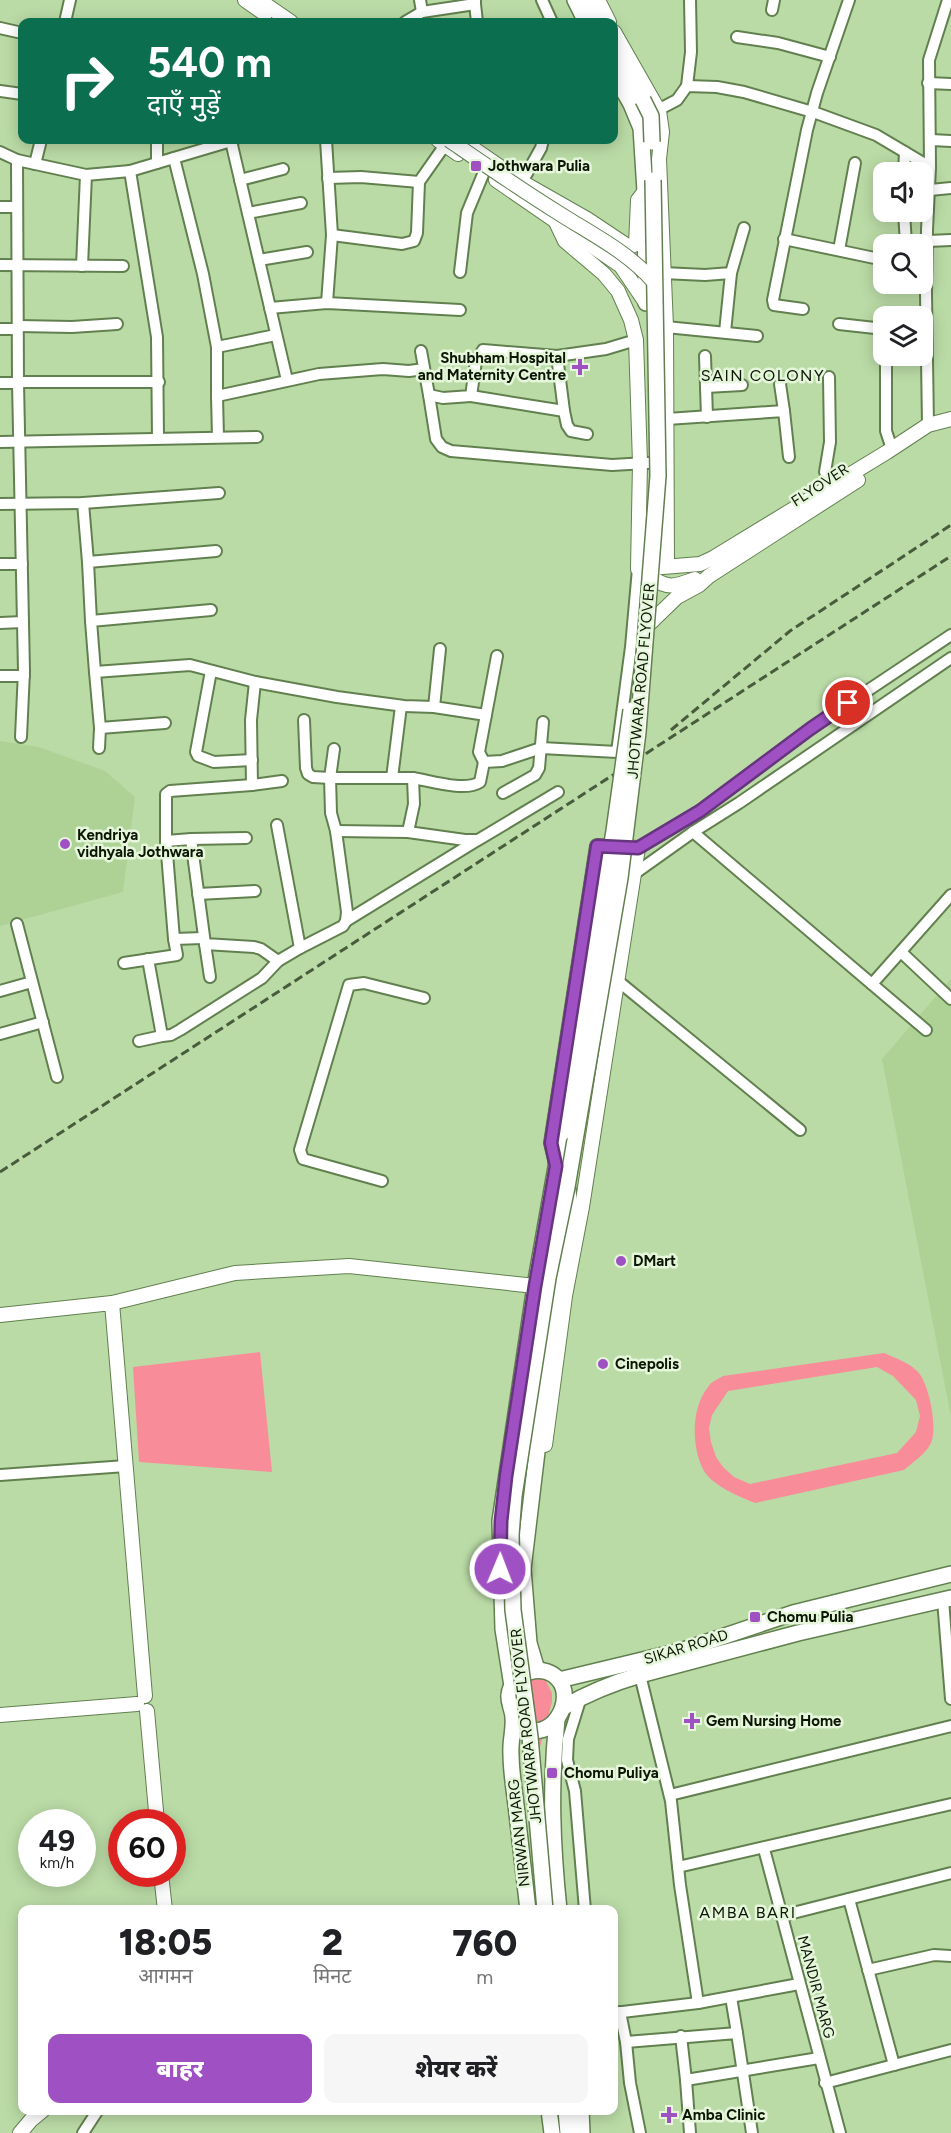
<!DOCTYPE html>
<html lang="hi">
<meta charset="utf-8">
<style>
:root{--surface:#fff;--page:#f6f6f6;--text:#202124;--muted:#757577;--accent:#9f51c3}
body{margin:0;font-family:Figtree,"Noto Sans Devanagari",sans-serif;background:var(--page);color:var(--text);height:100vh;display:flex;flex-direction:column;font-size:22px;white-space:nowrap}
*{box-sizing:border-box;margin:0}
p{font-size:20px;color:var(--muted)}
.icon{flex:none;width:33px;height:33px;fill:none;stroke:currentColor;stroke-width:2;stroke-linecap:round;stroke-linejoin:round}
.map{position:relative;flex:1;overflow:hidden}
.drawer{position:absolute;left:18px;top:1905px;width:600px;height:210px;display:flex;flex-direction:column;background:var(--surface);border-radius:12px;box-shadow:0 3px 15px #0003}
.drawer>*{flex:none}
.top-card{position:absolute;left:18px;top:18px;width:600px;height:126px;border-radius:12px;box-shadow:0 3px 15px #0003;background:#0b6e4f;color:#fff;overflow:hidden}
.buttons{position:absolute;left:873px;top:162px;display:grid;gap:12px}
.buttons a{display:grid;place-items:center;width:60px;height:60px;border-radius:12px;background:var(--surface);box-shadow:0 3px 15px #0003;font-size:30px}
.speed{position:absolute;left:18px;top:1809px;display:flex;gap:12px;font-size:30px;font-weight:700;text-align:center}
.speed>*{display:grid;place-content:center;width:78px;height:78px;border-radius:50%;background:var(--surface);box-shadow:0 3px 15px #0003;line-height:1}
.speed small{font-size:15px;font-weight:400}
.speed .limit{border:9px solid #d22;background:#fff;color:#111}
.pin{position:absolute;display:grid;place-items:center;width:51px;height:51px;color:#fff;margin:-26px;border:3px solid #fff;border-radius:50%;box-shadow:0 2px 6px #0007}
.me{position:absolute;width:66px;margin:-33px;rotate:1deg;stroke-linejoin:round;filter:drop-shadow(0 0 4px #0008)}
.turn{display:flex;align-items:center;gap:21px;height:126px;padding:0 30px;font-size:27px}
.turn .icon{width:78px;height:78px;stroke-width:2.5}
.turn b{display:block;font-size:42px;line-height:51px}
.eta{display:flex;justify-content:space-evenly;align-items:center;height:102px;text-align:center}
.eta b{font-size:36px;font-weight:800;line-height:42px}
.action{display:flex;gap:12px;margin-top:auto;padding:12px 30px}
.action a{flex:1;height:69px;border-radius:12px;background:var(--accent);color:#fff;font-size:24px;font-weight:800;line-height:69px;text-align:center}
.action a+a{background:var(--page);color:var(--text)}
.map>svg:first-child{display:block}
.built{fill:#aed296}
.green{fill:#f88d99;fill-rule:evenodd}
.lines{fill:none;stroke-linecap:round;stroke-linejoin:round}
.street-casing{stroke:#62804f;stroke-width:14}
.secondary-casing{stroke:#62804f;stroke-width:16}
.primary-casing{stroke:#62804f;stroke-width:18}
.street{stroke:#fff;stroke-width:10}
.secondary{stroke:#fff;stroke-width:14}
.primary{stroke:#fff;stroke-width:15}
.rail{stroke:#485b3d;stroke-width:3;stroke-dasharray:9 4.5;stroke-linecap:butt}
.secondary-bridge-casing{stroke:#62804f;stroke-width:16;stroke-linecap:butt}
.primary-bridge-casing{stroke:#62804f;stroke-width:18;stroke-linecap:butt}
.secondary-bridge{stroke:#fff;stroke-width:14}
.primary-bridge{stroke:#fff;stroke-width:15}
.route-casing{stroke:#67357f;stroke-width:15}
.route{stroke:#9f51c3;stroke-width:10}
.poi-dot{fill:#9f51c3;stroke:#e5f6db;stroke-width:2}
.labels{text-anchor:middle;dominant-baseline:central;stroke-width:5;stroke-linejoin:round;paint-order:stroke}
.poi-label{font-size:15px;font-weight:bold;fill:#0b1604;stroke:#e5f6db;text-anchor:start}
.street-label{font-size:15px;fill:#0b1604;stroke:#e5f6db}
.neighbourhood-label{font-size:16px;letter-spacing:1.5px;fill:#0b1604;stroke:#e5f6db}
</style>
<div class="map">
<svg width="951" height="2133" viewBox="0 0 951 2133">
<rect width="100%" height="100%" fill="#badba6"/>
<g class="built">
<polygon points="0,741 39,747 105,771 135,797 123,892 0,926"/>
<polygon points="951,979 951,1417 882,1059"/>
</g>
<g class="green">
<polygon points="260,1352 272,1472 139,1462 133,1367"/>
<path d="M884 1353C895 1358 908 1362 917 1371 929 1382 938 1428 931 1443 926 1454 913 1462 904 1470L755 1503C740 1497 713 1486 704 1471 691 1447 691 1408 708 1387 711 1382 718 1379 723 1376ZM877 1367 893 1376 916 1400 920 1416 916 1432 897 1453 750 1484 734 1477 723 1467 716 1457 711 1442 709 1428 712 1415 728 1391Z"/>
<polygon points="536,1677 545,1679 552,1693 552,1702 540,1747 530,1682"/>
</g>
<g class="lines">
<g class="street-casing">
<g id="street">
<polyline points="420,0 422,12 475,4 475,0"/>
<polyline points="542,0 552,22"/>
<polyline points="475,4 477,22"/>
<polyline points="772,10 774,0"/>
<polyline points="65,22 70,0"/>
<polyline points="405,22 422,12"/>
<polyline points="0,28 22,33"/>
<polyline points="737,37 778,43 830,57"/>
<polyline points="928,83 951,84"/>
<polyline points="687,86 691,52 690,0"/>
<polyline points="0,91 22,94"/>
<polyline points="652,113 677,100 687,86 717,87 744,92 816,113 876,135 930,167 927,230 926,294 928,425"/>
<polyline points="234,140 231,141 287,380"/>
<polyline points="326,140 332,235 327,303"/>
<polyline points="931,140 951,141"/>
<polyline points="0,152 17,160"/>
<polyline points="174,158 203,274 217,347"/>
<polyline points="157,163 157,140"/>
<polyline points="35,164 41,140"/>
<polyline points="930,167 929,60 948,0"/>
<polyline points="904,172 905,152"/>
<polyline points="328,178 361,177 419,182"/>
<polyline points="240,180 283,169"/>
<polyline points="522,182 541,148 543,140"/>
<polyline points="930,190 951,188"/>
<polyline points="0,207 17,207"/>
<polyline points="904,212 906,244"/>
<polyline points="248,213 301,203"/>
<polyline points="332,235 402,244 414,241 417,233 419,182 445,145"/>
<polyline points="784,239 884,260"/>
<polyline points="928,241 951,240"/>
<polyline points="839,250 855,163"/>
<polyline points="259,260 307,252"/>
<polyline points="0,265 123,266"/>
<polyline points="82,266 86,175 130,171"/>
<polyline points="460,272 467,213 484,172"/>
<polyline points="663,273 705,275 731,273 744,228"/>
<polyline points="270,308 327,303 460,310"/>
<polyline points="803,309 774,305 773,300 807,130 817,93 849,0"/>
<polyline points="839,324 884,329"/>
<polyline points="18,326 72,327 117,324"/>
<polyline points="666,327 757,336"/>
<polyline points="0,329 18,329"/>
<polyline points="725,332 731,273"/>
<polyline points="276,335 217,347 217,396 319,374 383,369 409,371 424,369"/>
<polyline points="421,351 429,395 443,398 471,396 476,361 483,350 557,356 606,349 636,340"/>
<polyline points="557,356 564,411"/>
<polyline points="705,356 707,417"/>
<polyline points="886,356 886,431 892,449"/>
<polyline points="829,377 830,442 825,472 833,485"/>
<polyline points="18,382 159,382"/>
<polyline points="0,383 18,383"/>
<polyline points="780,384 784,411"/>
<polyline points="706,387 742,385"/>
<polyline points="429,395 436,439 442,447 451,451 612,465 664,462"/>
<polyline points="217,396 218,437"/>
<polyline points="471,396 564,411 567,425 571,431 587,434"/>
<polyline points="667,419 784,411 789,457"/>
<polyline points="158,438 157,337 130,171 231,141"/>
<polyline points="0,442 257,437"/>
<polyline points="83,503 88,562"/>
<polyline points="0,504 83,503 219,493"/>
<polyline points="0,564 22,564"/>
<polyline points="91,621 88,562 216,551"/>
<polyline points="0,623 23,622"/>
<polyline points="440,649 434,707 486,715"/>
<polyline points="497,656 479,752 484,762 502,761 541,748 617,752 631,647 638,569"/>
<polyline points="211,671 196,752 198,756 214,762 252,760"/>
<polyline points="95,672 91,621 211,610"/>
<polyline points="0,676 24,676"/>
<polyline points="255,682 251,720 252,785 282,781"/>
<polyline points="304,720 306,768 308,774 313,777 330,778 334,749"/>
<polyline points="165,723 100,728 95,672 190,665 255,682 337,697 404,706 434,707"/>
<polyline points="21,737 24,671 18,383 17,160 86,175"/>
<polyline points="99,748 100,728"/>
<polyline points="392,778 401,706"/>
<polyline points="503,793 535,775 539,768 543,722"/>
<polyline points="277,825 300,948 343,926 346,921 347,912 336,831 331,813 330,778 413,778"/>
<polyline points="336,831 408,832 465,840 478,840 558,792"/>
<path d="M408 832 414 804 413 778C431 781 465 792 480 782L484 762"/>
<polyline points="693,832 926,1030"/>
<polyline points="246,838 191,839 205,944 254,947 261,949 278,961 300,948"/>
<polyline points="191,839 166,841 166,794 170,791 252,785"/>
<polyline points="166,841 174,939 203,938"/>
<polyline points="638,848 700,811 810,729 951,635"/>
<polyline points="634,874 693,832 739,803 951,658"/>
<polyline points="198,894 255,891"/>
<polyline points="346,921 476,841"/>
<polyline points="17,924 57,1077"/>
<polyline points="205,944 210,977"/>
<polyline points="901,952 951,999"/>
<polyline points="148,959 162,1036 171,1035 180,1030 262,978 278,961"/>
<polyline points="124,963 177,955 174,939"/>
<polyline points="618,981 800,1130"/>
<polyline points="872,984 951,895"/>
<polyline points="0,991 32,982"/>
<polyline points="0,1034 43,1022"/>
<polyline points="139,1041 162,1036"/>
<polyline points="382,1181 303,1159 300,1150 349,985 364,983 424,998"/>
<polyline points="0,1475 126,1466"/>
<polyline points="943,1600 951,1699"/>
<polyline points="640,1675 671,1801 680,1885 698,2003"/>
<polyline points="581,1697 568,1739 567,1760 575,1791 585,1910"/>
<polyline points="670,1795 951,1726"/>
<polyline points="764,1849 840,2133"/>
<polyline points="678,1867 951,1804"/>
<polyline points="849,1899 894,2065"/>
<polyline points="781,1916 951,1873"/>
<polyline points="868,1970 934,1955 951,1956"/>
<polyline points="731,1997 737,2033"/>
<polyline points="620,2012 626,2042 630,2083 640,2133"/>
<polyline points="614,2013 698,2003 799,1984"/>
<polyline points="681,2036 686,2080 819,2058"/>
<polyline points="626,2042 737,2033 752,2133"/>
<polyline points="686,2080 690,2133"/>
<polyline points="825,2083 951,2050"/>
<polyline points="83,2133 98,2110"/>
</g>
</g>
<g class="secondary-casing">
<g id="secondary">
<polyline points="245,0 265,14"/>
<polyline points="259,0 291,22"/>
<polyline points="598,0 609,22"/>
<polyline points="614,32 659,111 662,132 659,159 666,327 667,566"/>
<polyline points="438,140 458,154"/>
<polyline points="461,140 522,182 587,219 629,247 636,244 638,200 645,191"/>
<polyline points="496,180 621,266 646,303"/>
<polyline points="555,220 565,241 604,274 618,291 631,320 636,340 640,463 638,569 700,564 713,558 887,452 928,425 951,419"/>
<path d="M650 576C667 590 676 586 695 579"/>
<polyline points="648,625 677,597 699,585 709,576 858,480"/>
<polyline points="112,1303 235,1273 349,1266 535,1286"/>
<polyline points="0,1315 112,1303 145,1696"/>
<polyline points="545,1445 565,1296 582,1207 638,848 597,846 551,1143 556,1164"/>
<polyline points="147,1711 157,1822"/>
<polyline points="0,1715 137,1704"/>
<polyline points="161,1874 165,1910"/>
<polyline points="20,2133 31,2120 43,2110"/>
</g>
</g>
<g class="primary-casing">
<g id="primary">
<polyline points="575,0 586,22"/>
<polyline points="589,0 600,22"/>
<polyline points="614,48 643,100"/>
<polyline points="614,74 631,104 641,128 645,191 646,303"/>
<polyline points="537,1670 529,1643 523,1569 555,1301 571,1217 568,1190"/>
<polyline points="559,1680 680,1651 793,1613 951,1574"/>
<polyline points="512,1686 503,1629 500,1521 535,1286 562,1133"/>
<path d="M564 1707C588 1693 613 1683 640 1675L798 1633 951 1598"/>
<path d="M513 1717C516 1720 519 1724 523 1726 550 1745 577 1700 558 1679 552 1672 542 1669 533 1671 521 1673 510 1683 509 1695 508 1703 513 1710 513 1718 514 1730 510 1742 511 1754 511 1771 514 1788 516 1805 520 1840 524 1875 528 1910"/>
<path d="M557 1719C550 1786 552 1843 559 1910"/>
<polyline points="549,2110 552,2133"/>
<polyline points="566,2110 568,2133"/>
<polyline points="581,2110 582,2133"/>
</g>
</g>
<use href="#street" class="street"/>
<use href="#secondary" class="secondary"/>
<use href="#primary" class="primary"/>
<g class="rail">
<polyline points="671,730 790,631 951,525"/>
<polyline points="0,1172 951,556"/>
</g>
<g class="secondary-bridge-casing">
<path id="secondary-bridge" d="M449 140C484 164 520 189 557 212 591 234 627 251 654 282"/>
</g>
<g class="primary-bridge-casing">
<g id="primary-bridge">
<polyline points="643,100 651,116 652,142"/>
<polyline points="562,1133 614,831 631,710"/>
<polyline points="545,1910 530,1737 513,1610 511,1535 514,1496 548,1278 567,1187 620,878 638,732 658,476 653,180"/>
</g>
</g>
<use href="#secondary-bridge" class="secondary-bridge"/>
<use href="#primary-bridge" class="primary-bridge"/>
</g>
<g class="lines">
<g class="route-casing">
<polyline id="route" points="500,1569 501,1521 506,1476 535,1286 556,1166 551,1143 597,846 638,848 700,811 810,729 848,703"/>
</g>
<use href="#route" class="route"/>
</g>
<g class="poi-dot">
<rect x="470" y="160" width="12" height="12" rx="3"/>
<path d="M577 358h6v6h6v6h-6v6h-6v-6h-6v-6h6z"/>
<circle cx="65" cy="844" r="6"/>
<circle cx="621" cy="1261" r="6"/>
<circle cx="603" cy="1364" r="6"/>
<rect x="749" y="1611" width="12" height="12" rx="3"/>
<path d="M689 1712h6v6h6v6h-6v6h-6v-6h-6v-6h6z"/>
<rect x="546" y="1767" width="12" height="12" rx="3"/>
<path d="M666 2106h6v6h6v6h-6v6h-6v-6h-6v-6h6z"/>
</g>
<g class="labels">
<g class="poi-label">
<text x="488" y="166">Jothwara Pulia</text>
<text x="566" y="358" text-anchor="end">Shubham Hospital<tspan x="566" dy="17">and Maternity Centre</tspan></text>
<text x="77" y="835">Kendriya<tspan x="77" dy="17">vidhyala Jothwara</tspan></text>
<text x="633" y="1261">DMart</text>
<text x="615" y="1364">Cinepolis</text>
<text x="767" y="1617">Chomu Pulia</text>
<text x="706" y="1721">Gem Nursing Home</text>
<text x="564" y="1773">Chomu Puliya</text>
<text x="682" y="2115">Amba Clinic</text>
</g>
<g class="street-label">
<text transform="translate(820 485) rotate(-33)">FLYOVER</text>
<text transform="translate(641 681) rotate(-85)">JHOTWARA ROAD FLYOVER</text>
<text transform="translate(686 1647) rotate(-17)">SIKAR ROAD</text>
<text transform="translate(526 1726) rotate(-96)">JHOTWARA ROAD FLYOVER</text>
<text transform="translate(519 1833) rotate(-96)">NIRWAN MARG</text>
<text transform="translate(816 1987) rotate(75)">MANDIR MARG</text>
</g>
<g class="neighbourhood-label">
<text x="763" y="375">SAIN COLONY</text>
<text x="748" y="1912">AMBA BARI</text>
</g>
</g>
</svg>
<div class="buttons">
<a><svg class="icon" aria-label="sound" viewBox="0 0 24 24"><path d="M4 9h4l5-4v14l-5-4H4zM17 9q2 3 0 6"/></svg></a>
<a><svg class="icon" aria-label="search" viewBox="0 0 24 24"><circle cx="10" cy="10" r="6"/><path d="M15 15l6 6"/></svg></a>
<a><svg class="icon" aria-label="layers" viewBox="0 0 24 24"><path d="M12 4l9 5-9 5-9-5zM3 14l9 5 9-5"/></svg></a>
</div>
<div class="speed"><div>49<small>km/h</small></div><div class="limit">60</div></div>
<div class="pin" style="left:848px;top:703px;background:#d93025"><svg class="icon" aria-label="arrive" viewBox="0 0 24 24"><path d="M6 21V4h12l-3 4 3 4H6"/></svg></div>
<svg class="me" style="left:500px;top:1569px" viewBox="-20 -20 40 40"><circle r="17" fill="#9f51c3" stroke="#fff" stroke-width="3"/><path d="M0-11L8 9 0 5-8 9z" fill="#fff"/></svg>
<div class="top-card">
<div class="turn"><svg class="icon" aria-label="right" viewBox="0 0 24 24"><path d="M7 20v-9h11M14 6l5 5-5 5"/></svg><div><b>540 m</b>दाएँ मुड़ें</div></div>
</div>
<section class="drawer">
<div class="eta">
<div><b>18:05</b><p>आगमन</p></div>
<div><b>2</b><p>मिनट</p></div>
<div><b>760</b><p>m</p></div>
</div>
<div class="action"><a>बाहर</a><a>शेयर करें</a></div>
</section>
</div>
